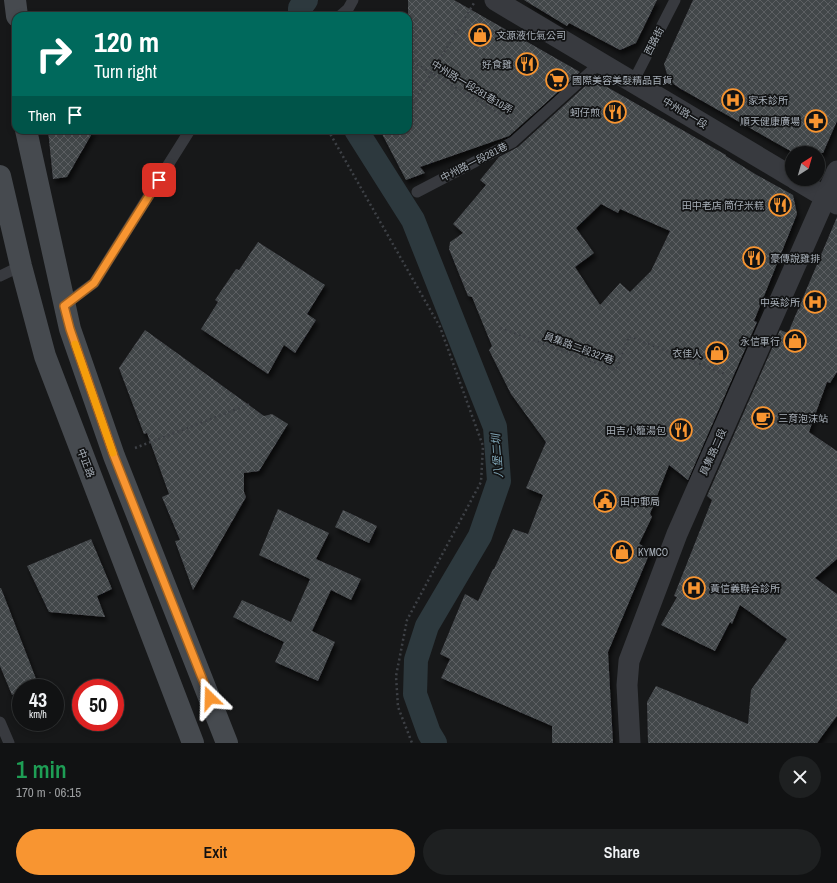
<!DOCTYPE html>
<meta charset="utf-8">
<style>
:root{--surface:#111213;--page:#1e2021;--text:#f1f3f6;--muted:#9c9ea0;--line:#303233;--accent:#f89531}
body{margin:0;font-family:"Archivo Narrow","Noto Sans TC",sans-serif;background:var(--page);color:var(--text);height:100vh;display:flex;flex-direction:column;font-size:15px;white-space:nowrap}
*{box-sizing:border-box;margin:0}
p{font-size:13px;color:var(--muted)}
.icon{flex:none;width:22px;height:22px;fill:none;stroke:currentColor;stroke-width:2;stroke-linecap:round;stroke-linejoin:round}
.map{position:relative;height:743px;overflow:hidden}
.sheet{display:flex;flex-direction:column;background:var(--surface);flex:1}
.sheet>*{flex:none}
.banner{position:absolute;left:12px;top:12px;width:400px;height:122px;border-radius:12px;box-shadow:0 2px 6px #0003,0 0 0 1px var(--line);background:#00695c;color:#fff;overflow:hidden}
.needle{width:26px;rotate:37deg}
.buttons{position:absolute;left:785px;top:146px;display:grid;gap:8px}
.buttons a{display:grid;place-items:center;width:40px;height:40px;border-radius:50%;background:var(--surface);box-shadow:0 2px 6px #0003,0 0 0 1px var(--line);font-size:20px}
.speed{position:absolute;left:12px;top:679px;display:flex;gap:8px;font-size:20px;font-weight:700;text-align:center}
.speed>*{display:grid;place-content:center;width:52px;height:52px;border-radius:50%;background:var(--surface);box-shadow:0 2px 6px #0003,0 0 0 1px var(--line);line-height:1}
.speed small{font-size:10px;font-weight:400}
.speed .limit{border:6px solid #d22;background:#fff;color:#111}
.pin{position:absolute;display:grid;place-items:center;width:34px;height:34px;color:#fff;margin:-17px;border-radius:8px;box-shadow:0 2px 6px #0006}
.me{position:absolute;width:44px;margin:-22px;rotate:338deg;stroke-linejoin:round;filter:drop-shadow(0 0 3px #0008)}
.turn{display:flex;align-items:center;gap:14px;height:84px;padding:0 16px;font-size:18px}
.turn .icon{width:52px;height:52px;stroke-width:2.5}
.turn b{display:block;font-size:28px;line-height:34px}
.then{display:flex;align-items:center;height:38px;padding:0 16px;background:#0003;gap:8px;font-size:15px}
.round{display:grid;place-items:center;flex:none;width:42px;height:42px;border-radius:21px;background:var(--page)}
.head{display:flex;align-items:center;justify-content:space-between;height:68px;padding:0 16px}
h1{font-size:24px;font-weight:600;line-height:30px;color:#1e9e55}
.action{display:flex;gap:8px;margin-top:auto;padding:8px 16px}
.action a{flex:1;height:46px;border-radius:24px;background:var(--accent);color:#111;font-size:16px;font-weight:600;line-height:46px;text-align:center}
.action a+a{background:var(--page);color:var(--text)}
.map>svg:first-child{display:block}
.lines{fill:none;stroke-linecap:round;stroke-linejoin:round}
.canal{stroke:#2d393e;stroke-width:24}
.building{fill:url(#building-cross-hatch);fill-rule:evenodd;filter:url(#shadow)}
.path{stroke:#3e4146;stroke-width:2.5;stroke-dasharray:2 3;stroke-linecap:butt}
.service{stroke:#383a3f;stroke-width:11}
.minor{stroke:#383a3f;stroke-width:21}
.secondary{stroke:#464a4f;stroke-width:22}
.route-casing{stroke:#a16120;stroke-width:10}
.route{stroke:#f89531;stroke-width:7}
.slow{stroke:#f59e0b;stroke-width:7}
.labels{text-anchor:middle;dominant-baseline:central;stroke-width:3.5;stroke-linejoin:round;paint-order:stroke}
.poi-label{font-size:10px;fill:#a9b1ba;stroke:#121314;text-anchor:start}
.street-label{font-size:10px;fill:#a9b1ba;stroke:#121314}
.water-label{font-size:11px;font-style:italic;fill:#7fa5b6;stroke:#121314}
</style>
<div class="map">
<svg width="837" height="743" viewBox="0 0 837 743">
<defs>
<pattern id="building-cross-hatch" width="8" height="8" patternUnits="userSpaceOnUse"><rect width="8" height="8" fill="#43464a"/><path d="M0 0l8 8M0 8l8-8" fill="none" stroke="#5b5e62"/></pattern>
<filter id="shadow"><feDropShadow dx="2.5" dy="4.5" stdDeviation="2" flood-color="#0009"/></filter>
</defs>
<rect width="100%" height="100%" fill="#171819"/>
<g class="lines">
<g class="canal">
<polyline points="300,16 300,8 306,0"/>
<polyline points="356,130 413,220 495,427 499,481 480,536 427,626 416,660 415,694 429,733 435,743"/>
</g>
</g>
<g class="building">
<polygon points="408,0 454,0 580,72 509,136 420,167 425,173 406,180 380,130 408,130"/>
<polygon points="524,0 657,0 636,43 620,50 569,23 567,26"/>
<polygon points="693,0 837,0 837,121 823,153 794,153 681,89 669,81 664,64"/>
<path d="M593 79 726 155V156L755 174 793 195 797 214 754 321 757 322 688 480 669 465 650 514 652 517 639 544 651 550 608 652 613 743H552V726L441 678 450 659 440 654 465 594 478 601 493 569H494L513 529 528 534 543 495 526 488 546 442 511 394 489 350 492 346 472 297 468 296 449 249 450 242 463 233 453 224 486 185 480 180 499 157 518 147ZM601 204 618 213 620 209 670 231 651 271 630 292 620 283 600 305 575 267 594 253 576 228Z"/>
<polygon points="48,130 94,130 67,177 53,179"/>
<polygon points="837,217 837,372 830,383 827,382 809,432 837,451 837,559 815,578 837,594 837,716 817,743 648,743 647,702 656,686 748,724 751,690 787,639 740,605 732,624 730,622 715,651 661,625 677,597 674,596 712,500 707,496 780,330 788,333"/>
<polygon points="258,242 325,285 307,314 316,320 295,353 284,345 268,374 201,329 218,302 215,300 236,269 239,270"/>
<polygon points="145,330 264,416 272,414 288,424 259,471 244,473 244,492 246,497 193,590 175,541 180,540 162,497 169,494 147,433 144,434 119,368"/>
<polygon points="278,509 329,533 316,559 361,579 351,600 331,590 312,631 335,642 318,681 275,662 284,642 233,617 242,600 291,622 310,579 259,555"/>
<polygon points="343,510 377,526 369,543 335,527"/>
<polygon points="91,539 112,589 97,596 105,617 49,612 27,566"/>
<polygon points="0,588 1,588 38,684 29,688 21,688 21,691 12,695 0,666"/>
</g>
<g class="lines">
<g class="path">
<polyline points="408,59 512,121"/>
<polyline points="408,112 474,3"/>
<polyline points="328,130 440,327 483,446 481,482 407,620 396,676 398,707 412,743"/>
<polyline points="394,135 397,130"/>
<polyline points="500,328 616,370 629,336 725,374"/>
<polyline points="135,448 250,404"/>
</g>
<g class="service">
<polyline points="340,16 348,9 353,0"/>
<polyline points="633,82 675,0"/>
<polyline points="417,192 513,142 600,63"/>
<polyline points="0,276 21,266"/>
<polyline points="63,306 94,283 190,130"/>
<polyline points="0,722 9,743"/>
</g>
<g class="minor">
<polyline points="495,0 792,177"/>
<polyline points="795,179 837,204"/>
<polyline points="630,743 627,685 629,661 677,534 837,171"/>
</g>
<g class="secondary">
<polyline points="15,0 17,16"/>
<polyline points="26,130 70,329 114,456 227,743"/>
<polyline points="0,176 21,266 45,356 193,743"/>
</g>
</g>
<g class="lines">
<g class="route-casing">
<polyline id="route" points="159,180 94,283 64,306 70,329 114,456 210,698"/>
</g>
<use href="#route" class="route"/>
<polyline class="slow" points="75,344 113,453"/>
</g>
<defs>
<g id="shop-ring" transform="scale(1.15)"><circle r="9.5" fill="#121314" stroke="#f89531" stroke-width="1.5"/><path d="M-5-2.5h2.3a2.7 3.5 0 0 1 5.4 0H5L5.5 6h-11ZM-1.5-2.5h3a1.5 2.3 0 0 0-3 0Z" fill="#f89531"/></g>
<g id="restaurant-ring" transform="scale(1.15)"><circle r="9.5" fill="#121314" stroke="#f89531" stroke-width="1.5"/><path d="M-5-6h1v4h1v-4h1v4h1v-4h1v5L-1.5 .5V6h-2V.5L-5-1ZM5-6V6H3V1.5H1.5Q1.5-4 5-6Z" fill="#f89531"/></g>
<g id="supermarket-ring" transform="scale(1.15)"><circle r="9.5" fill="#121314" stroke="#f89531" stroke-width="1.5"/><path d="M-6-5.5h2.5l.6 2H6L4.5 2H-2.5L-4.4-4H-6ZM-1.5 3.2a1.3 1.3 0 1 0 .1 0ZM3 3.2a1.3 1.3 0 1 0 .1 0Z" fill="#f89531"/></g>
<g id="hospital-ring" transform="scale(1.15)"><circle r="9.5" fill="#121314" stroke="#f89531" stroke-width="1.5"/><path d="M-5-5h3v3.5h4V-5h3V5h-3V1.5h-4V5h-3Z" fill="#f89531"/></g>
<g id="pharmacy-ring" transform="scale(1.15)"><circle r="9.5" fill="#121314" stroke="#f89531" stroke-width="1.5"/><path d="M-2-6h4v4h4v4h-4v4h-4v-4h-4v-4h4Z" fill="#f89531"/></g>
<g id="cafe-ring" transform="scale(1.15)"><circle r="9.5" fill="#121314" stroke="#f89531" stroke-width="1.5"/><path d="M-5.5-4.5H6V0H3Q3 3.5 0 3.5H-2.5Q-5.5 3.5-5.5 0ZM3-3.2v2h1.7v-2ZM-6 4.5H4V6H-6Z" fill="#f89531"/></g>
<g id="civic-ring" transform="scale(1.15)"><circle r="9.5" fill="#121314" stroke="#f89531" stroke-width="1.5"/><path d="M-.6-6.5H3V-4.5H.6V-3L4-1V1h2V6H-6V1h2V-1L-.6-3ZM-1.2 2.5V6h2.4V2.5Z" fill="#f89531"/></g>
</defs>
<g fill-rule="evenodd">
<use href="#shop-ring" x="480" y="35"/>
<use href="#restaurant-ring" x="527" y="64"/>
<use href="#supermarket-ring" x="557" y="80"/>
<use href="#hospital-ring" x="733" y="100"/>
<use href="#restaurant-ring" x="615" y="112"/>
<use href="#pharmacy-ring" x="816" y="121"/>
<use href="#restaurant-ring" x="780" y="205"/>
<use href="#restaurant-ring" x="754" y="258"/>
<use href="#hospital-ring" x="815" y="302"/>
<use href="#shop-ring" x="795" y="341"/>
<use href="#shop-ring" x="717" y="353"/>
<use href="#cafe-ring" x="763" y="418"/>
<use href="#restaurant-ring" x="681" y="430"/>
<use href="#civic-ring" x="605" y="501"/>
<use href="#shop-ring" x="622" y="552"/>
<use href="#hospital-ring" x="694" y="588"/>
</g>
<g class="labels">
<g class="poi-label">
<text x="496" y="35">文源液化氣公司</text>
<text x="512" y="64" text-anchor="end">好食雞</text>
<text x="572" y="80">國際美容美髮精品百貨</text>
<text x="748" y="100">家禾診所</text>
<text x="600" y="112" text-anchor="end">蚵仔煎</text>
<text x="800" y="121" text-anchor="end">順天健康廣場</text>
<text x="764" y="205" text-anchor="end">田中老店 筒仔米糕</text>
<text x="770" y="258">豪傳說雞排</text>
<text x="800" y="302" text-anchor="end">中英診所</text>
<text x="780" y="341" text-anchor="end">永信車行</text>
<text x="702" y="353" text-anchor="end">衣佳人</text>
<text x="778" y="418">三育泡沫站</text>
<text x="666" y="430" text-anchor="end">田吉小籠湯包</text>
<text x="620" y="501">田中郵局</text>
<text x="638" y="552">KYMCO</text>
<text x="710" y="588">黃信義聯合診所</text>
</g>
<g class="street-label">
<text transform="translate(654 41) rotate(-63)">西路街</text>
<text transform="translate(472 87) rotate(31)">中州路一段281巷10弄</text>
<text transform="translate(685 113) rotate(31)">中州路一段</text>
<text transform="translate(474 162) rotate(-27)">中州路一段281巷</text>
<text transform="translate(579 348) rotate(20)">員集路二段327巷</text>
<text transform="translate(713 452) rotate(-66)">員集路二段</text>
<text transform="translate(86 463) rotate(69)">中正路</text>
</g>
<g class="water-label">
<text transform="translate(497 456) rotate(-94)">八堡二圳</text>
</g>
</g>
</svg>
<div class="buttons">
<a><svg class="needle" viewBox="-14 -14 28 28"><path d="M0-13l5 13h-10z" fill="#e53935"/><path d="M0 13l5-13h-10z" fill="#9c9ea0"/></svg></a>
</div>
<div class="speed"><div>43<small>km/h</small></div><div class="limit">50</div></div>
<div class="pin" style="left:159px;top:180px;background:#d93025"><svg class="icon" aria-label="arrive" viewBox="0 0 24 24"><path d="M6 21V4h12l-3 4 3 4H6"/></svg></div>
<svg class="me" style="left:210px;top:698px" viewBox="-20 -20 40 40"><path d="M0-17L14 15 0 8-14 15z" fill="#f89531" stroke="#fff" stroke-width="4"/></svg>
<div class="banner">
<div class="turn"><svg class="icon" aria-label="right" viewBox="0 0 24 24"><path d="M7 20v-9h11M14 6l5 5-5 5"/></svg><div><b>120 m</b>Turn right</div></div>
<div class="then">Then<svg class="icon" aria-label="arrive" viewBox="0 0 24 24"><path d="M6 21V4h12l-3 4 3 4H6"/></svg></div>
</div>
</div>
<section class="sheet">
<div class="head"><div><h1>1 min</h1><p>170 m · 06:15</p></div><a class="round"><svg class="icon" aria-label="close" viewBox="0 0 24 24"><path d="M6 6l12 12M18 6L6 18"/></svg></a></div>
<div class="action"><a>Exit</a><a>Share</a></div>
</section>
